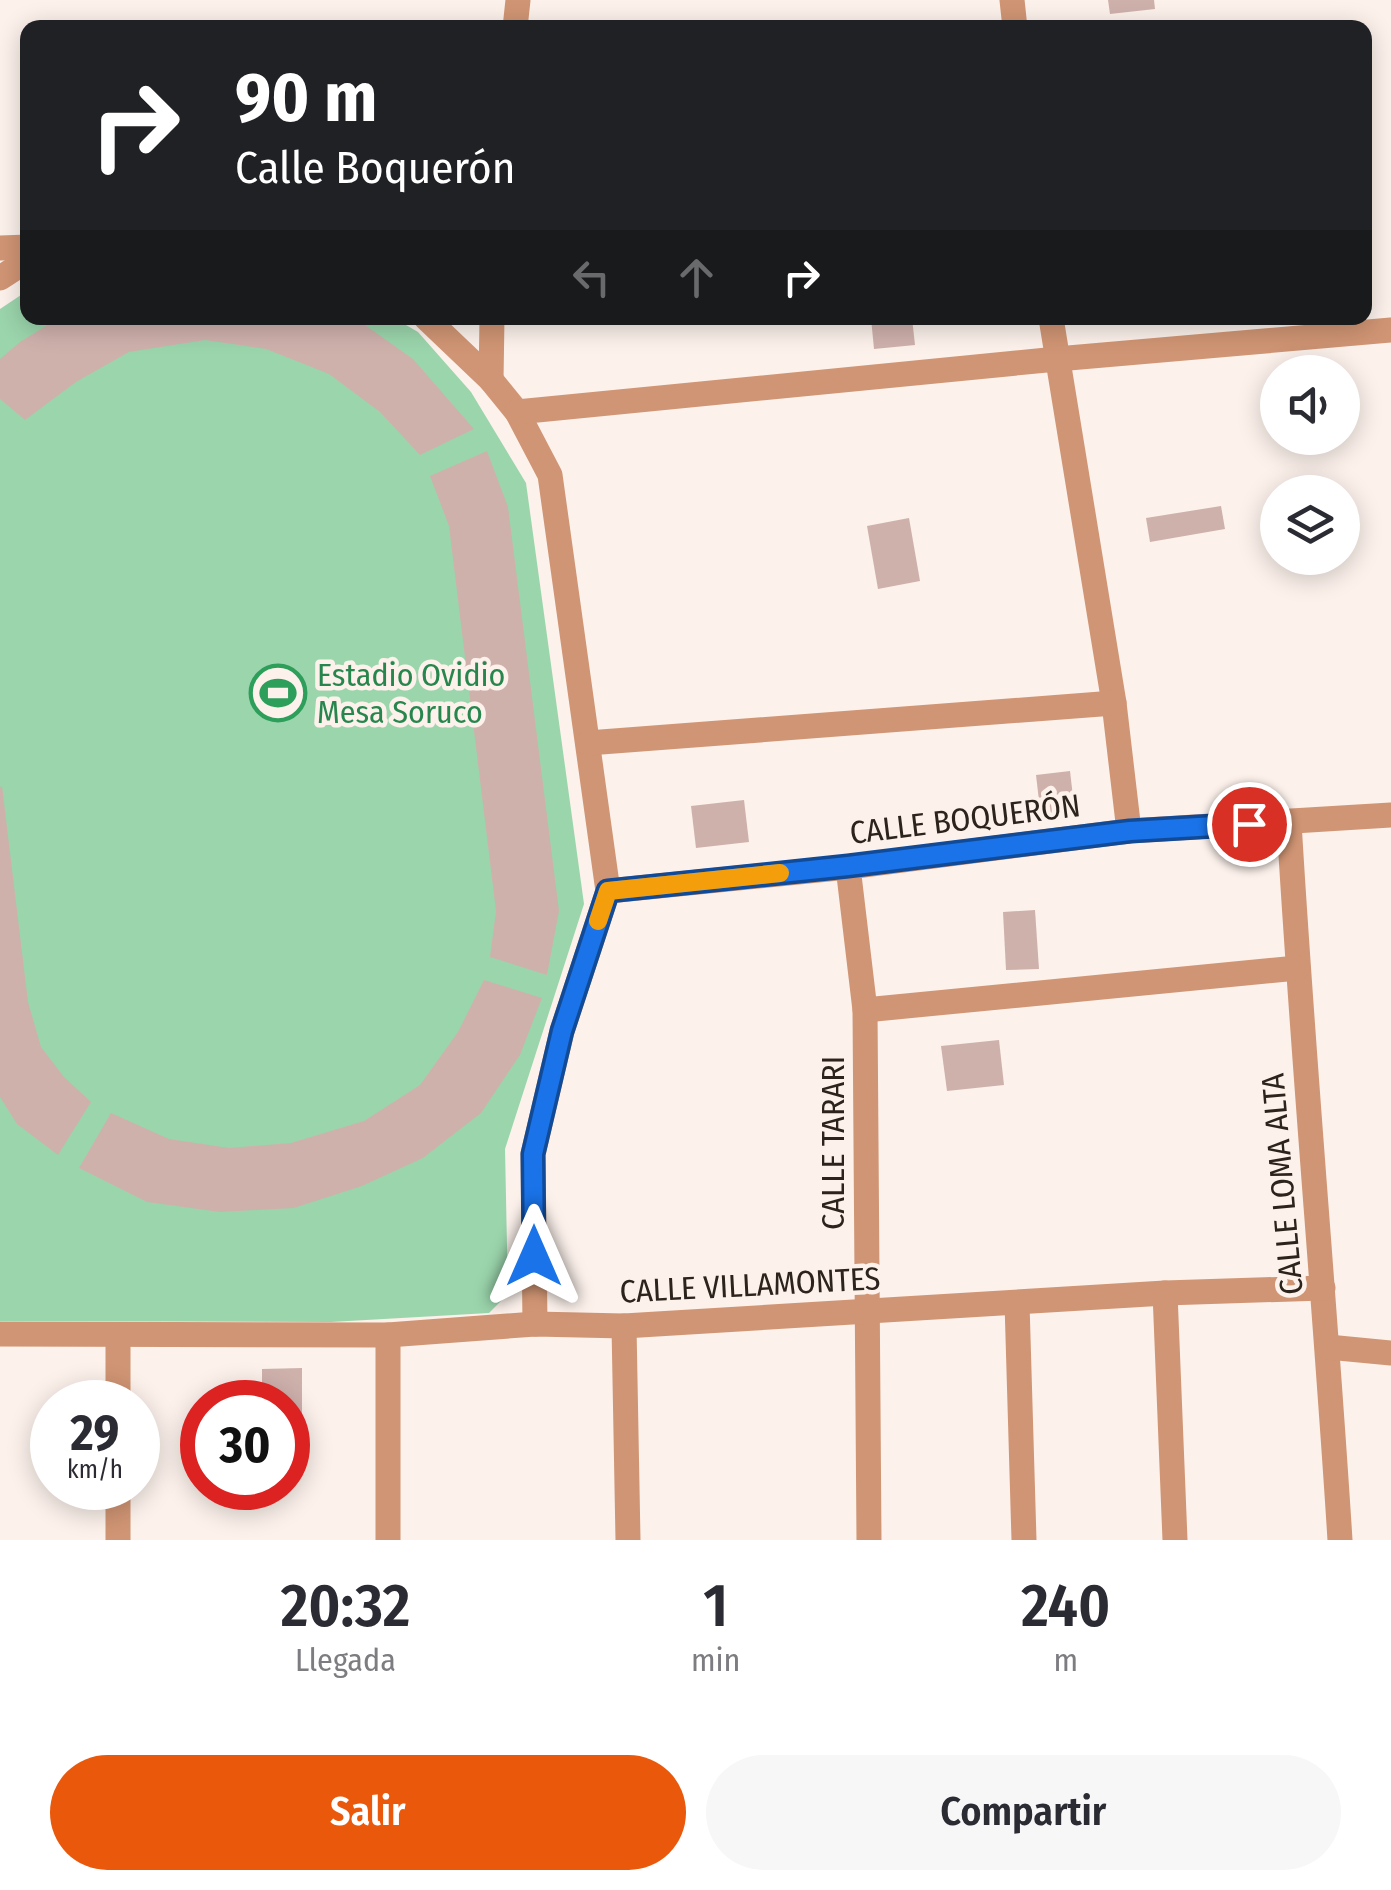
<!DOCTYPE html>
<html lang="es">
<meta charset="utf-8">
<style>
:root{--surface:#fff;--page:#f7f7f7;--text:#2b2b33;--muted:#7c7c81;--accent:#ea580c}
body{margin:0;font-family:"Fira Sans Condensed",sans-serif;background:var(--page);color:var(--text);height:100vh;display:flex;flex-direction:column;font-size:38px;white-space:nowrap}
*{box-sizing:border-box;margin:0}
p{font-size:32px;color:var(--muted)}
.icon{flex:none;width:55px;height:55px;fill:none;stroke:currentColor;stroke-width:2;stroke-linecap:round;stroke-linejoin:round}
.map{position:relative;height:1540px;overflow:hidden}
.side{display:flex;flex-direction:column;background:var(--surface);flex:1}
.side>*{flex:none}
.banner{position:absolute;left:20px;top:20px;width:1352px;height:305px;border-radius:20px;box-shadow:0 5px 25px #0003;background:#202124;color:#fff;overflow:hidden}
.tools{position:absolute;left:1260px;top:355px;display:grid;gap:20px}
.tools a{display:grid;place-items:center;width:100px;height:100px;border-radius:50%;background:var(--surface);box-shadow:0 5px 25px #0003;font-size:50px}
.speed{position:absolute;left:30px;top:1380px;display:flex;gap:20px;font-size:50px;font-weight:700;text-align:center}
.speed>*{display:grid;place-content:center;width:130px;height:130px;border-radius:50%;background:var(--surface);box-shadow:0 5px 25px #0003;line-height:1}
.speed small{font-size:25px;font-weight:400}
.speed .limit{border:15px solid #d22;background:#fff;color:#111}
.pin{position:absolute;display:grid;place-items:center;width:85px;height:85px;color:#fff;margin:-42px;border:5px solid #fff;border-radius:50%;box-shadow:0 2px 10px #0007}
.me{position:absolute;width:110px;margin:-55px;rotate:0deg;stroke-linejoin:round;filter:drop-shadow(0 0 8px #0008)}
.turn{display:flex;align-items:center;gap:35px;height:210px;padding:0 50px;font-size:45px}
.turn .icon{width:130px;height:130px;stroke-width:2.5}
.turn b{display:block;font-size:70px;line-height:85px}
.lanes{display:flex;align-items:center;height:95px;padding:0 50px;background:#0003;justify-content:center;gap:50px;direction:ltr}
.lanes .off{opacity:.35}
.eta{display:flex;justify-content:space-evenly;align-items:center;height:170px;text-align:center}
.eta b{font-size:60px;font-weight:600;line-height:70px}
.cta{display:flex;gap:20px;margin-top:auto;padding:20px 50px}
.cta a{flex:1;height:115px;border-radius:60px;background:var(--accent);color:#fff;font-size:40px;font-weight:600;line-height:115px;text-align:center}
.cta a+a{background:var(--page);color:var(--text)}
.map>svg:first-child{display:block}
.green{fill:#9bd5ac}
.building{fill:#cfb1ac}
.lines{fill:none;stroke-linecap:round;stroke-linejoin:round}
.minor{stroke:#d09574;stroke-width:25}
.route-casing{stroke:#114b97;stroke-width:25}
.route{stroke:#1a73e8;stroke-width:18}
.slow{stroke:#f59e0b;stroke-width:18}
.labels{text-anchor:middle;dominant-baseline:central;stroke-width:9;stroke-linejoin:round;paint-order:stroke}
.leisure-label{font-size:32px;fill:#27864d;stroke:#fcf1eb;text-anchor:start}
.street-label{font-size:32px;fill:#2c231d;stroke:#fcf1eb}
</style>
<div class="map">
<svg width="1391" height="1540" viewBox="0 0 1391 1540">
<rect width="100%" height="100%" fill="#fcf1eb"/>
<polygon class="green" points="27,291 28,318 394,318 418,332 471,392 526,483 584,904 505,1149 508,1294 489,1313 331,1322 0,1321 0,309"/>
<g class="building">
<polygon points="1108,0 1154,0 1155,9 1110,14"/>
<polygon points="59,318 355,318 413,359 474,429 420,455 380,412 329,374 266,349 205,340 129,352 76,382 25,420 0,399 0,359 20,342"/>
<polygon points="871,318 912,318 915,345 874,349"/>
<polygon points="487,451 508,507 559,911 547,975 490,957 496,911 449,526 430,476"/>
<polygon points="1221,506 1225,529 1150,542 1146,518"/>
<polygon points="909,518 920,581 878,589 867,526"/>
<polygon points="1070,771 1075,814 1041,818 1036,775"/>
<polygon points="2,786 28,1002 41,1047 64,1077 91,1102 58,1155 17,1124 0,1097 0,787"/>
<polygon points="744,800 749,842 696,848 691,806"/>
<polygon points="1035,910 1039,969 1006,970 1003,912"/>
<polygon points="484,980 542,998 520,1055 481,1113 423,1158 362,1186 294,1208 220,1212 147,1202 79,1168 111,1113 169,1139 229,1148 291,1143 364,1121 420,1085 458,1032"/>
<polygon points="999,1040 1004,1085 947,1091 941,1046"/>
<polygon points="302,1368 302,1415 288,1415 288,1402 262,1402 262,1369"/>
</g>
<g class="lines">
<g class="minor">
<polyline points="1012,0 1015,28"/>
<polyline points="515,28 518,0"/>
<polyline points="0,248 28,247"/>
<polyline points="0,278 28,260"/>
<polyline points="426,318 491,380 517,412 550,475 608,891 562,1031 533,1154 535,1324"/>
<polyline points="1051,318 1114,703 1129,831"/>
<polyline points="491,380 492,318"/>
<polyline points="517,412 1057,359 1391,330"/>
<polyline points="588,743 1114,703"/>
<path d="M1289 822C1303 1062 1325 1301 1340 1540"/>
<polyline points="848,867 865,1010 869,1540"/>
<polyline points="608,891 848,867 1129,831 1391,815"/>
<polyline points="865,1010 1297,968"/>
<polyline points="1165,1293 1175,1540"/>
<polyline points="1017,1303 1024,1540"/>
<polyline points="624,1326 628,1540"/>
<polyline points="0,1334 388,1335 535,1324 624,1326 1165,1293 1323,1288"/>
<polyline points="118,1335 118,1402"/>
<polyline points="1328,1347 1391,1353"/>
<polyline points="118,1488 118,1540"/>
<polyline points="388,1540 388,1335"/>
</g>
</g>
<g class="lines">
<g class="route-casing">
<polyline id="route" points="534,1256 533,1154 562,1031 608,891 848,866 1130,831 1249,824"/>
</g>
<use href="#route" class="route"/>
<polyline class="slow" points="598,921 608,891 780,873"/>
</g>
<defs>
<g id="stadium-ring" transform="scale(2.875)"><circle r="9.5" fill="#fcf1eb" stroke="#2e9e5b" stroke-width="1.5"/><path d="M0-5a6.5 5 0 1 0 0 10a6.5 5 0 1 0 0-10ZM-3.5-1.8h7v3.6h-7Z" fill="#2e9e5b"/></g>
</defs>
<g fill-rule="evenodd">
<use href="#stadium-ring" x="278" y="693"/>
</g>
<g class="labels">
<g class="leisure-label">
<text x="317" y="675">Estadio Ovidio<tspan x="317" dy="37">Mesa Soruco</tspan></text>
</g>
<g class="street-label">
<text transform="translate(965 819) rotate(-7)">CALLE BOQUERÓN</text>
<text transform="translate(833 1143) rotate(-90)">CALLE TARARI</text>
<text transform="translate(1282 1184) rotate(-95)">CALLE LOMA ALTA</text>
<text transform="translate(750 1285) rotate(-3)">CALLE VILLAMONTES</text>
</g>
</g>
</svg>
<div class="tools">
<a><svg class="icon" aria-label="sound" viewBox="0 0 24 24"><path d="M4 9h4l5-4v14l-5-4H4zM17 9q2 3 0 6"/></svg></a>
<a><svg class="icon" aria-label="layers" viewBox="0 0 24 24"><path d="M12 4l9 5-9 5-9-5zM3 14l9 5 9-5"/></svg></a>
</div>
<div class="speed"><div>29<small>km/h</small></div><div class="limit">30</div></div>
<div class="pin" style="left:1249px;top:824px;background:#d93025"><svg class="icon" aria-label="arrive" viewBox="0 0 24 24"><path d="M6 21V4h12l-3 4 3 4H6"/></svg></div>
<svg class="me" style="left:534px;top:1256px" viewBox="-20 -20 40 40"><path d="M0-17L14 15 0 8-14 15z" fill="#1a73e8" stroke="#fff" stroke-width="4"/></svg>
<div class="banner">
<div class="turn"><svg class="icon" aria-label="right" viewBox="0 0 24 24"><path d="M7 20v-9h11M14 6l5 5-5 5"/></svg><div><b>90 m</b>Calle Boquerón</div></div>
<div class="lanes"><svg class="icon off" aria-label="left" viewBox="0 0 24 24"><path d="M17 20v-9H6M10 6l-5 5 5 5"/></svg><svg class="icon off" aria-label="ahead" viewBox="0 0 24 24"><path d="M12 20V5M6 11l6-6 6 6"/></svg><svg class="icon" aria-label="right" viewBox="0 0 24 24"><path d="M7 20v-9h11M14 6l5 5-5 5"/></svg></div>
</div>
</div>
<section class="side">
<div class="eta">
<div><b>20:32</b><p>Llegada</p></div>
<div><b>1</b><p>min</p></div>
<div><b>240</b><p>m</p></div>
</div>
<div class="cta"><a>Salir</a><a>Compartir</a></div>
</section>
